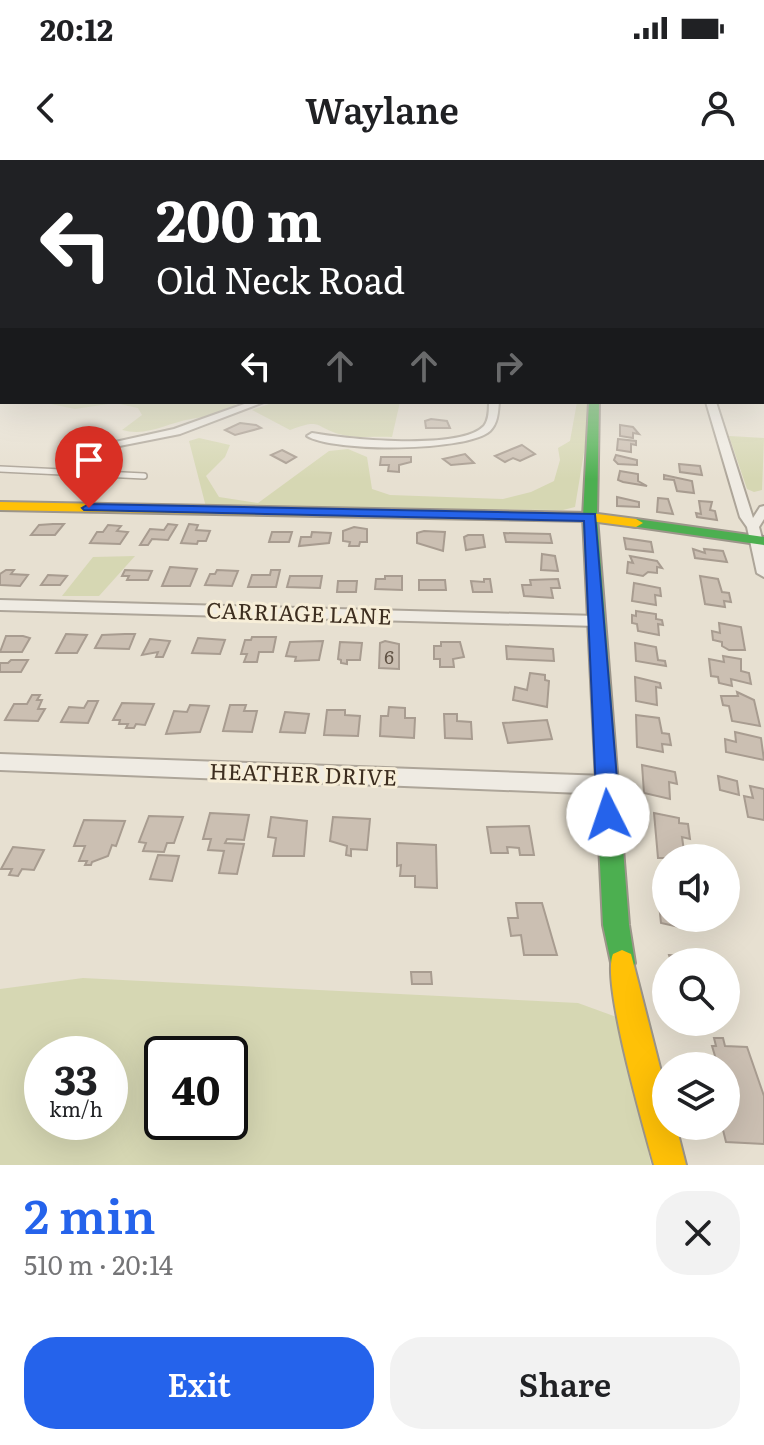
<!DOCTYPE html>
<meta charset="utf-8">
<style>
:root{--surface:#fff;--page:#f2f2f2;--text:#202124;--muted:#757577;--accent:#2563eb}
body{margin:0;font-family:Literata,serif;background:var(--page);color:var(--text);height:100vh;display:flex;flex-direction:column;font-size:30px;white-space:nowrap}
*{box-sizing:border-box;margin:0}
p{font-size:26px;color:var(--muted)}
.icon{flex:none;width:44px;height:44px;fill:none;stroke:currentColor;stroke-width:2;stroke-linecap:round;stroke-linejoin:round}
.map{position:relative;height:1005px;overflow:hidden}
.drawer{display:flex;flex-direction:column;background:var(--surface);flex:1}
.drawer>*{flex:none}
.top-card{position:absolute;left:0px;top:0px;width:764px;height:244px;box-shadow:0 8px 32px #0002;background:#202124;color:#fff;overflow:hidden}
.controls{position:absolute;left:652px;top:684px;display:grid;gap:16px}
.controls a{display:grid;place-items:center;width:88px;height:88px;border-radius:50%;background:var(--surface);box-shadow:0 8px 32px #0002;font-size:40px}
.speed{position:absolute;left:24px;top:876px;display:flex;gap:16px;font-size:40px;font-weight:700;text-align:center}
.speed>*{display:grid;place-content:center;width:104px;height:104px;border-radius:50%;background:var(--surface);box-shadow:0 8px 32px #0002;line-height:1}
.speed small{font-size:20px;font-weight:400}
.speed .limit{border:4px solid #111;border-radius:12px;background:#fff;color:#111}
.pin{position:absolute;display:grid;place-items:center;width:68px;height:68px;color:#fff;margin:-82px -34px;border-radius:50% 50% 50% 0;rotate:-45deg;box-shadow:0 0 8px #0007}
.pin .icon{rotate:45deg}
.me{position:absolute;width:88px;margin:-44px;rotate:356deg;stroke-linejoin:round;filter:drop-shadow(0 0 6px #0008)}
.turn{display:flex;align-items:center;gap:28px;height:168px;padding:0 24px;font-size:36px}
.turn .icon{width:104px;height:104px;stroke-width:2.5}
.turn b{display:block;font-size:56px;line-height:68px}
.lanes{display:flex;align-items:center;height:76px;padding:0 24px;background:#0003;justify-content:center;gap:40px;direction:ltr}
.lanes .off{opacity:.35}
.round{display:grid;place-items:center;flex:none;width:84px;height:84px;border-radius:32px;background:var(--page)}
.summary{display:flex;align-items:center;justify-content:space-between;height:136px;padding:0 24px}
h1{font-size:48px;font-weight:600;line-height:60px;color:var(--accent)}
.button{display:flex;gap:16px;margin-top:auto;padding:16px 24px}
.button a{flex:1;height:92px;border-radius:32px;background:var(--accent);color:#fff;font-size:32px;font-weight:600;line-height:92px;text-align:center}
.button a+a{background:var(--page);color:var(--text)}
.status{display:flex;justify-content:space-between;align-items:center;height:56px;padding:0 40px;background:var(--surface);direction:ltr}
.status svg{height:22px;fill:currentColor}
header{display:flex;justify-content:space-between;align-items:center;height:104px;padding:0 24px;background:var(--surface);font-size:36px;font-weight:600}
.map>svg:first-child{display:block}
.green{fill:#d6d7b3;fill-rule:evenodd}
.building{fill:#cbbfb2;stroke:#a89c90;stroke-width:2}
.lines{fill:none;stroke-linecap:round;stroke-linejoin:round}
.lane-casing{stroke:#ada599;stroke-width:8}
.street-casing{stroke:#ada599;stroke-width:4}
.fast-casing{stroke:#9c958a;stroke-width:4}
.slow-casing{stroke:#9c958a;stroke-width:4}
.lane{stroke:#efebe3;stroke-width:5}
.street{fill:#efebe3;fill-rule:evenodd}
.fast{fill:#4caf50;fill-rule:evenodd}
.slow{fill:#ffc107;fill-rule:evenodd}
.route{fill:#2563eb;stroke:#184099;stroke-width:2}
.labels{text-anchor:middle;dominant-baseline:central;stroke-width:6;stroke-linejoin:round;paint-order:stroke}
.number-label{font-size:18px;fill:#605244}
.street-label{font-size:22px;fill:#3d2e20;stroke:#f7eed8}
</style>
<div class="status"><b>20:12</b><svg viewBox="0 0 49 12"><path d="M0 12V9h3v3zM5 12V6h3v6zM10 12V3h3v9zM15 12V0h3v12zM26 1h20v11H26zM47 4h2v5h-2z"/></svg></div>
<header><svg class="icon" aria-label="back" viewBox="0 0 24 24"><path d="M15 5l-7 7 7 7"/></svg>Waylane<svg class="icon" aria-label="person" viewBox="0 0 24 24"><circle cx="12" cy="8" r="4"/><path d="M4 21q1-7 8-7t8 7"/></svg></header>
<div class="map">
<svg width="764" height="1005" viewBox="0 0 764 1005">
<rect width="100%" height="100%" fill="#e7e0d1"/>
<g class="green">
<path d="M228 242 240 246C223 252 208 257 191 259 166 263 148 277 122 270L142 255 138 248 115 243 75 249 46 243Z"/>
<path d="M275 242H400L392 277C376 276 354 279 339 274 314 266 321 258 290 270L252 250Z"/>
<polygon points="577,242 588,242 588,268 575,347 563,350 206,347 189,281 199,278 230,285 225,297 206,316 219,337 258,343 329,291 348,289 367,297 372,329 390,335 503,339 531,332 554,321 560,300 558,288 570,281"/>
<polygon points="729,276 764,278 762,330 754,332 747,329"/>
<polygon points="135,396 99,436 62,436 93,397"/>
<path d="M83 818 578 843 622 859 651 1005H0V829ZM42 894H110V962H42ZM162 894H230V962H162Z"/>
</g>
<g class="building">
<polygon points="431,259 447,261 450,268 426,268 425,261"/>
<polygon points="240,263 256,265 261,268 235,275 225,270"/>
<polygon points="620,265 633,267 639,274 633,273 633,278 620,276"/>
<polygon points="618,279 636,281 636,285 631,284 631,292 617,290"/>
<polygon points="522,285 535,294 520,301 513,298 505,302 495,296"/>
<polygon points="282,290 296,297 286,303 271,295"/>
<polygon points="465,294 474,303 451,305 443,299"/>
<polygon points="616,295 637,300 637,305 618,304 614,300"/>
<polygon points="381,297 411,297 411,302 399,305 399,312 388,311 389,305 380,305"/>
<polygon points="679,304 700,306 702,315 680,312"/>
<polygon points="620,311 638,314 638,321 647,326 623,322 618,320"/>
<polygon points="664,315 692,321 694,333 677,331 674,320 664,319"/>
<polygon points="617,337 639,342 639,347 617,346"/>
<polygon points="658,338 668,339 673,354 657,352"/>
<polygon points="699,341 712,342 710,350 715,351 717,360 697,357 696,353 701,354"/>
<polygon points="53,364 64,364 55,375 31,375 39,365"/>
<polygon points="168,364 177,365 168,380 152,379 148,385 140,385 150,369 164,370"/>
<polygon points="189,364 198,365 196,370 210,371 206,381 198,381 197,384 181,383"/>
<polygon points="108,365 121,366 117,371 128,372 120,384 90,383 97,372 103,372"/>
<polygon points="354,367 367,369 367,382 360,382 359,386 349,386 350,382 343,381 343,371"/>
<polygon points="424,371 445,372 443,391 417,383 417,373"/>
<polygon points="272,372 292,372 289,382 269,382"/>
<polygon points="312,372 331,373 329,383 299,386 301,377 311,377"/>
<polygon points="504,373 550,374 552,383 506,382"/>
<polygon points="468,375 483,375 485,387 466,390 464,377"/>
<polygon points="624,378 651,382 653,392 626,389"/>
<polygon points="693,389 705,393 704,389 723,391 727,402 695,398"/>
<polygon points="542,394 555,396 558,411 541,410"/>
<polygon points="630,396 657,401 662,408 657,407 657,413 648,412 643,416 627,413 628,402 633,403"/>
<polygon points="170,407 197,409 190,426 162,426"/>
<polygon points="6,410 14,410 11,414 28,415 20,426 0,425 0,414"/>
<polygon points="125,410 152,411 148,420 127,420 129,416 122,416"/>
<polygon points="217,410 238,411 232,426 205,425 210,414 215,414"/>
<polygon points="271,410 280,410 276,427 248,427 252,415 270,415"/>
<polygon points="48,415 67,416 60,425 41,425"/>
<polygon points="290,416 322,416 320,428 287,427"/>
<polygon points="385,416 402,416 402,430 375,429 376,419 385,419"/>
<polygon points="700,416 718,419 722,432 729,433 731,442 724,441 725,447 705,444"/>
<polygon points="484,419 490,419 492,432 473,432 471,421 484,422"/>
<polygon points="558,419 560,428 551,428 553,438 524,436 522,425 531,425 530,420"/>
<polygon points="419,420 445,420 446,430 419,430"/>
<polygon points="338,421 357,421 356,432 337,432"/>
<polygon points="634,423 660,428 661,436 655,435 656,445 632,441"/>
<polygon points="636,451 656,454 656,459 662,460 663,465 658,464 659,475 638,471 637,464 632,463 632,455 636,456"/>
<polygon points="719,463 741,467 745,490 729,490 722,486 722,482 713,480 712,471 720,473"/>
<polygon points="66,474 87,475 77,493 56,493"/>
<polygon points="125,474 135,474 129,489 95,488 102,475"/>
<polygon points="6,476 23,476 30,478 22,492 0,492"/>
<polygon points="252,477 276,477 273,492 259,492 257,502 244,502 247,494 241,494 245,480 251,480"/>
<polygon points="198,478 225,480 220,494 192,493"/>
<polygon points="150,479 170,481 163,497 156,497 158,492 142,495"/>
<polygon points="323,481 319,500 295,501 296,497 286,496 290,482"/>
<polygon points="385,481 399,484 399,509 379,508 380,483"/>
<polygon points="340,482 362,483 360,500 347,500 347,504 341,503 341,500 338,499"/>
<polygon points="441,482 460,482 464,497 453,499 454,507 440,507 440,499 434,499 434,486 441,486"/>
<polygon points="635,483 656,487 658,500 665,501 666,506 636,501"/>
<polygon points="506,486 553,489 554,501 507,499"/>
<polygon points="723,496 741,499 741,511 749,513 751,524 731,519 732,526 719,523 718,517 711,516 709,499 724,502"/>
<polygon points="11,500 28,500 21,512 0,512 0,503 8,503"/>
<polygon points="530,513 545,515 545,520 549,521 547,547 513,540 515,527 527,530"/>
<polygon points="635,517 660,523 661,528 656,527 657,545 636,541"/>
<polygon points="737,532 754,540 760,566 732,561 729,546 723,545 721,536 738,536"/>
<polygon points="32,535 40,535 37,540 42,540 38,549 45,549 38,561 5,560 14,544 27,544"/>
<polygon points="88,541 98,541 88,563 61,562 69,547 84,548"/>
<polygon points="122,543 154,544 145,565 136,564 134,568 126,568 128,564 119,564 120,560 113,560"/>
<polygon points="190,545 209,546 200,572 166,574 174,551 187,552"/>
<polygon points="230,545 246,545 244,551 257,551 252,572 223,571"/>
<polygon points="389,547 405,548 405,558 415,558 414,578 380,576 381,556 388,556"/>
<polygon points="327,550 345,550 345,555 360,556 358,576 324,575"/>
<polygon points="285,552 309,554 305,573 280,572"/>
<polygon points="444,554 457,554 457,561 471,562 472,579 445,578"/>
<polygon points="636,555 659,558 662,573 669,574 671,585 662,584 663,592 637,587"/>
<polygon points="547,560 552,579 508,583 503,563"/>
<polygon points="735,572 761,578 764,600 726,592 725,579 736,582"/>
<polygon points="642,605 675,612 677,624 669,622 670,639 644,633"/>
<polygon points="718,616 737,621 739,635 720,630"/>
<polygon points="750,626 764,629 764,660 748,657 744,636 753,638"/>
<polygon points="210,653 249,655 244,680 227,679 225,683 244,684 237,714 219,713 224,691 208,690 211,679 203,679"/>
<polygon points="654,653 679,658 679,663 688,664 690,679 682,677 685,698 658,698"/>
<polygon points="149,656 183,657 174,683 167,683 164,692 143,691 146,683 139,682"/>
<polygon points="271,657 307,661 304,696 273,696 276,678 268,677"/>
<polygon points="333,657 370,659 367,690 351,689 351,696 346,695 347,686 330,681"/>
<polygon points="84,660 125,661 116,686 112,685 108,696 92,702 91,705 85,705 87,701 79,701 85,686 74,686"/>
<polygon points="529,666 534,695 520,695 519,688 507,687 508,693 491,693 487,667"/>
<polygon points="397,683 436,685 437,728 415,727 415,716 400,716 401,705 397,706"/>
<polygon points="13,687 44,690 34,710 22,709 18,716 9,715 12,709 1,709"/>
<polygon points="158,695 179,696 172,721 150,719"/>
<polygon points="656,717 666,720 666,758 690,758 692,770 661,763"/>
<polygon points="516,743 542,743 557,795 524,795 521,775 511,776 508,758 518,758"/>
<polygon points="669,795 700,797 701,802 671,802"/>
<polygon points="411,812 431,812 432,824 412,824"/>
<polygon points="714,878 723,878 725,886 747,887 764,936 764,984 726,982 722,966 726,966 726,906 718,906 712,886 716,886"/>
</g>
<g class="lines">
<g class="lane-casing">
<polyline id="lane" points="0,309 144,316"/>
</g>
<g class="street-casing">
<g id="street">
<polygon points="250,242 264,242 180,274 84,293 79,290 174,269"/>
<path d="M489 242H499C498 252 498 263 490 271 466 292 333 292 307 276L312 273C345 279 460 291 484 266 489 260 489 250 489 242Z"/>
<polygon points="706,242 716,242 753,358 760,347 764,346 764,359 759,367 764,386 764,417 757,413 747,367 740,357"/>
<polygon points="0,440 597,456 604,461 597,466 0,450"/>
<polygon points="0,594 606,616 613,619 616,625 613,631 606,634 0,610"/>
</g>
</g>
<g class="fast-casing">
<g id="fast">
<polygon points="589,242 599,242 597,357 629,765 635,803 631,812 622,816 613,812 603,765 583,357"/>
<polygon points="636,359 764,377 764,385 631,366 631,360"/>
</g>
</g>
<g class="slow-casing">
<g id="slow">
<polygon points="0,342 590,353 636,359 643,363 636,367 590,361 0,350"/>
<path d="M622 790 631 794 666 931V966H676L686 1005H654C644 968 601 821 613 794Z"/>
</g>
</g>
<use href="#lane" class="lane"/>
<use href="#street" class="street"/>
<use href="#fast" class="fast"/>
<use href="#slow" class="slow"/>
</g>
<linearGradient id="sky" x2="0" y2="1"><stop stop-color="#96bed9"/><stop offset="0.56" stop-color="#f4f1ea"/><stop offset="1" stop-color="#f4f1ea" stop-opacity="0"/></linearGradient>
<rect width="764" height="319" fill="url(#sky)"/>
<polygon class="route" points="89,344 595,354 620,655 616,662 608,665 600,662 597,655 584,361 84,350 82,348"/>
<g class="labels">
<g class="number-label">
<text x="389" y="496">6</text>
</g>
<g class="street-label">
<text transform="translate(299 452) rotate(2)">CARRIAGE LANE</text>
<text transform="translate(303 613) rotate(2)">HEATHER DRIVE</text>
</g>
</g>
</svg>
<div class="controls">
<a><svg class="icon" aria-label="sound" viewBox="0 0 24 24"><path d="M4 9h4l5-4v14l-5-4H4zM17 9q2 3 0 6"/></svg></a>
<a><svg class="icon" aria-label="search" viewBox="0 0 24 24"><circle cx="10" cy="10" r="6"/><path d="M15 15l6 6"/></svg></a>
<a><svg class="icon" aria-label="layers" viewBox="0 0 24 24"><path d="M12 4l9 5-9 5-9-5zM3 14l9 5 9-5"/></svg></a>
</div>
<div class="speed"><div>33<small>km/h</small></div><div class="limit">40</div></div>
<div class="pin" style="left:89px;top:348px;background:#d93025"><svg class="icon" aria-label="arrive" viewBox="0 0 24 24"><path d="M6 21V4h12l-3 4 3 4H6"/></svg></div>
<svg class="me" style="left:608px;top:655px" viewBox="-20 -20 40 40"><circle r="19" fill="#fff"/><path d="M0-13L10 11 0 6-10 11z" fill="#2563eb"/></svg>
<div class="top-card">
<div class="turn"><svg class="icon" aria-label="left" viewBox="0 0 24 24"><path d="M17 20v-9H6M10 6l-5 5 5 5"/></svg><div><b>200 m</b>Old Neck Road</div></div>
<div class="lanes"><svg class="icon" aria-label="left" viewBox="0 0 24 24"><path d="M17 20v-9H6M10 6l-5 5 5 5"/></svg><svg class="icon off" aria-label="ahead" viewBox="0 0 24 24"><path d="M12 20V5M6 11l6-6 6 6"/></svg><svg class="icon off" aria-label="ahead" viewBox="0 0 24 24"><path d="M12 20V5M6 11l6-6 6 6"/></svg><svg class="icon off" aria-label="right" viewBox="0 0 24 24"><path d="M7 20v-9h11M14 6l5 5-5 5"/></svg></div>
</div>
</div>
<section class="drawer">
<div class="summary"><div><h1>2 min</h1><p>510 m · 20:14</p></div><a class="round"><svg class="icon" aria-label="close" viewBox="0 0 24 24"><path d="M6 6l12 12M18 6L6 18"/></svg></a></div>
<div class="button"><a>Exit</a><a>Share</a></div>
</section>
